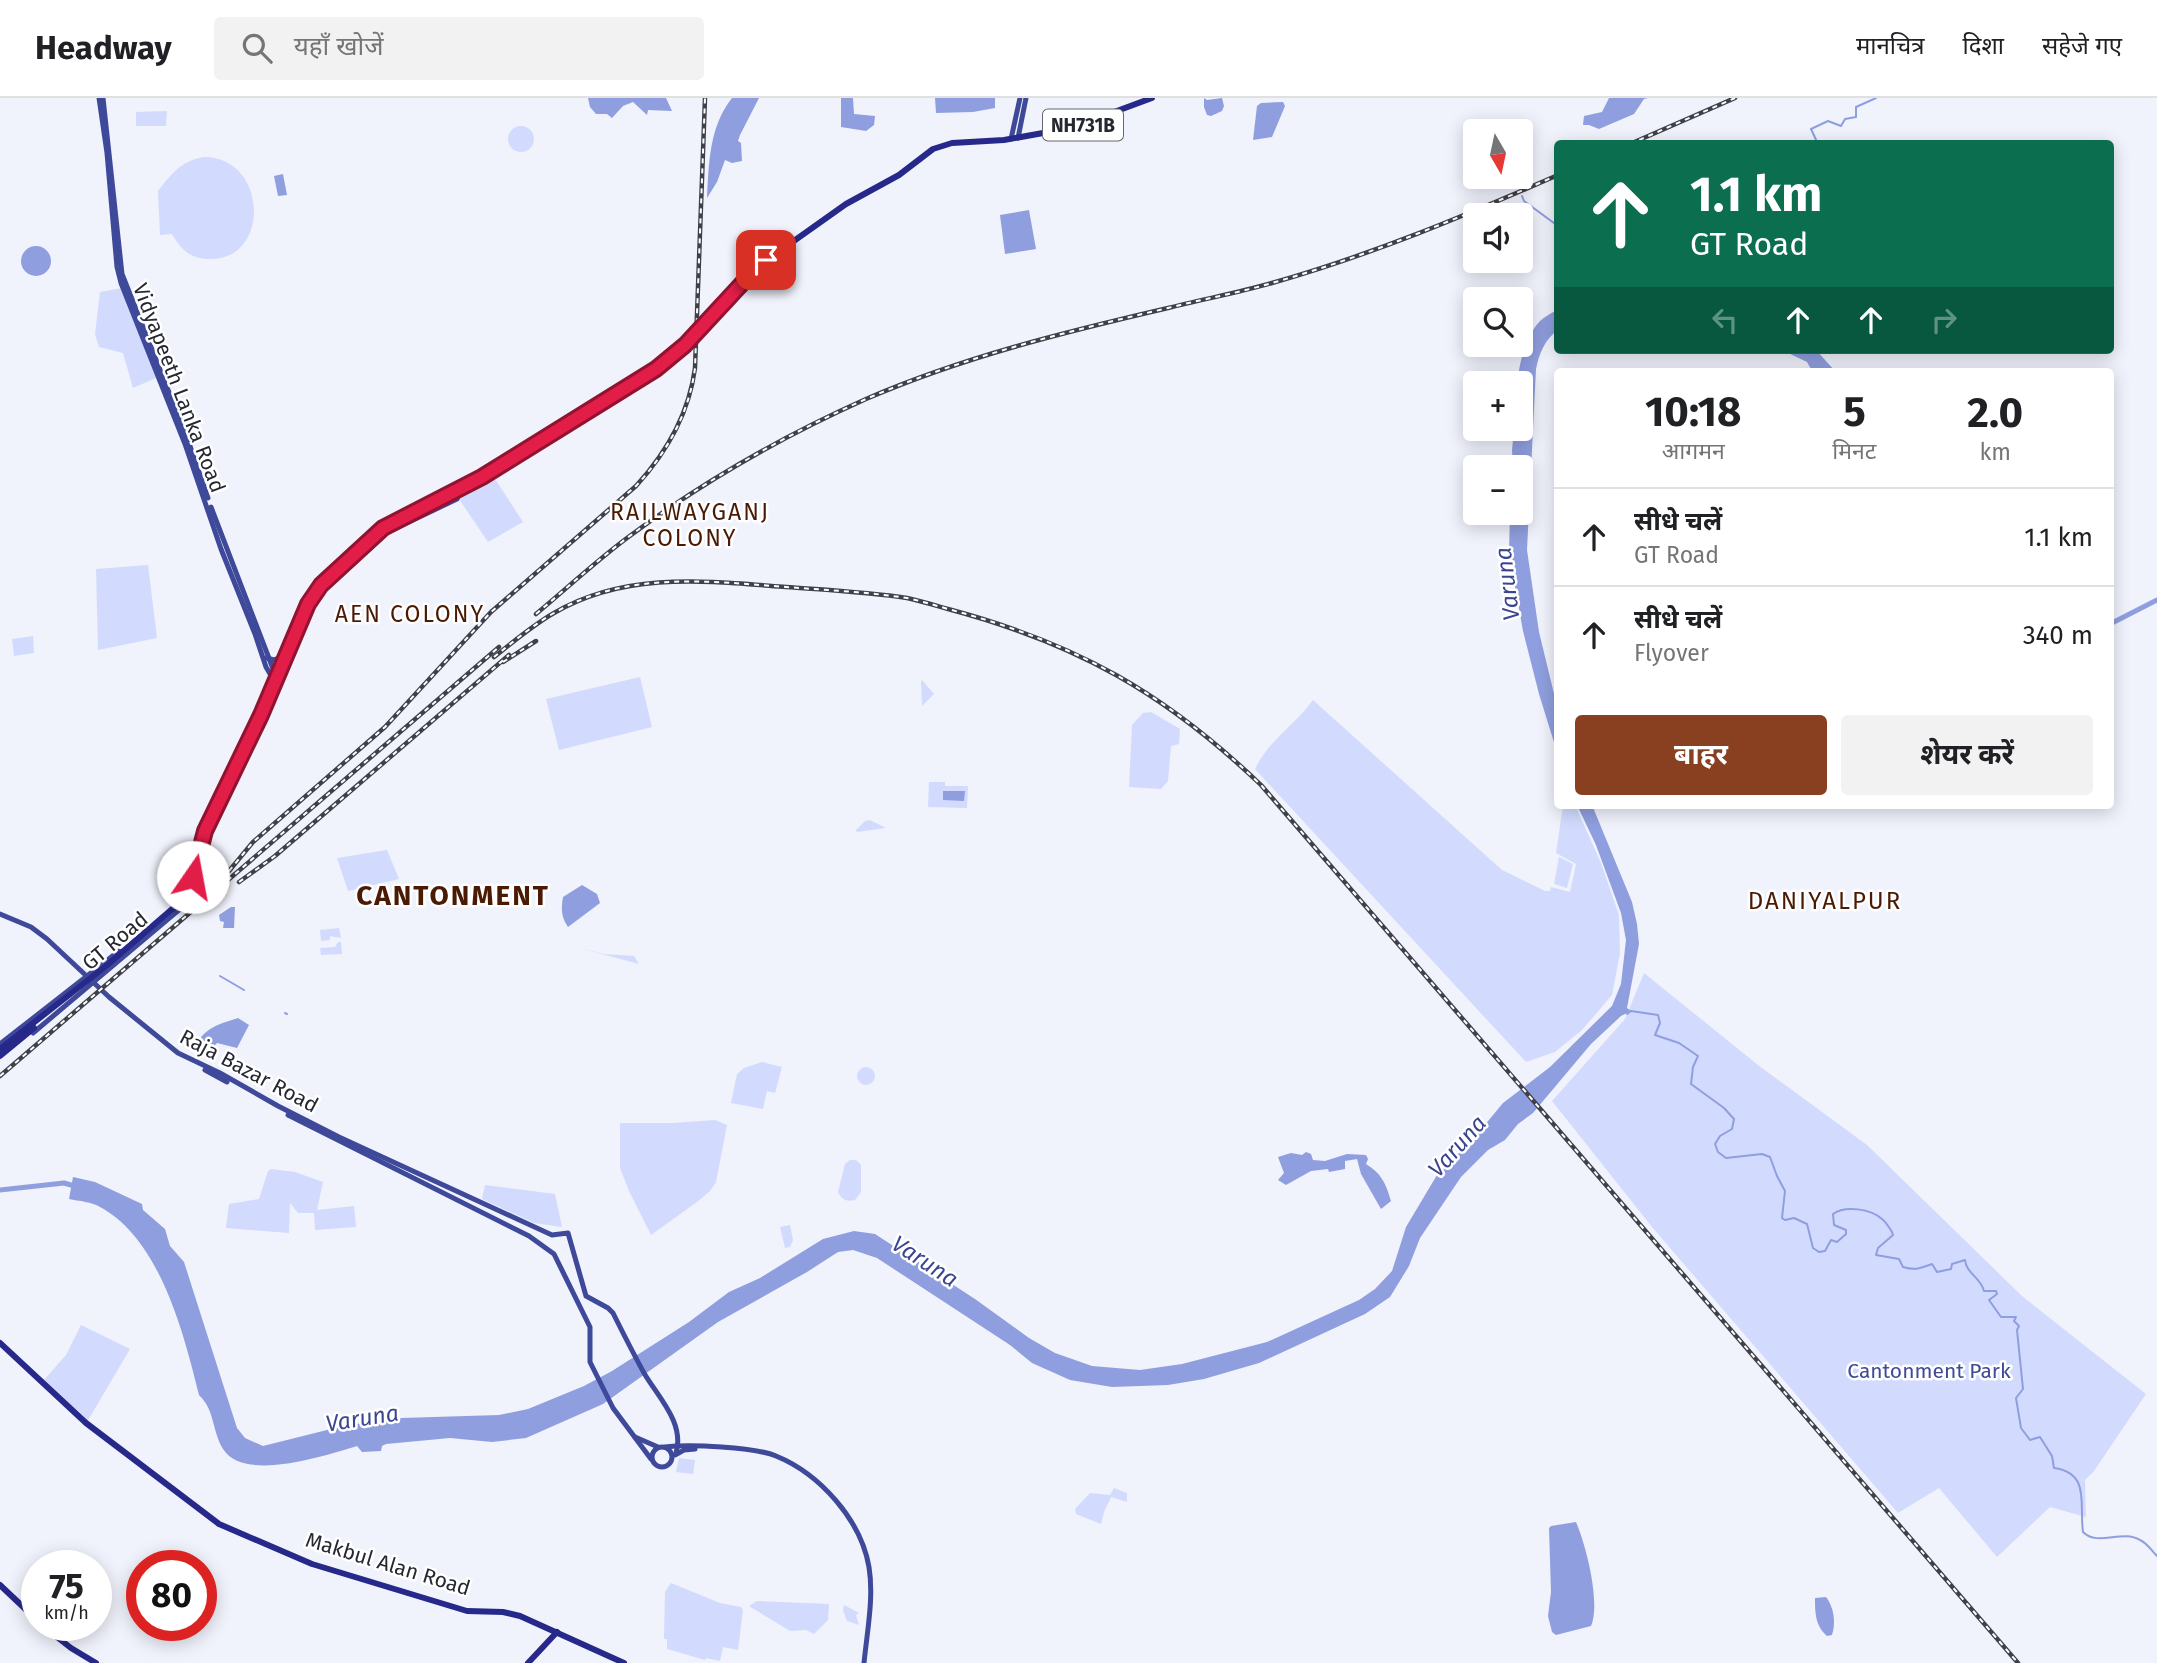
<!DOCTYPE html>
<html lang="hi">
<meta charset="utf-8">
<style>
:root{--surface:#fff;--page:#f2f2f2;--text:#202124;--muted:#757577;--line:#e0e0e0;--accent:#884021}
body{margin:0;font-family:"Fira Sans","Noto Sans Devanagari",sans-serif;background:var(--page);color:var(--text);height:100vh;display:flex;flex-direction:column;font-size:26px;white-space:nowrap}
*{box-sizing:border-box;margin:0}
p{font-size:23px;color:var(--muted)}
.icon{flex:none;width:38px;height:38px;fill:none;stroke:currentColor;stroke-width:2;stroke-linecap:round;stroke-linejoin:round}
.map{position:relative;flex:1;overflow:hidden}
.side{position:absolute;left:1554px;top:270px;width:560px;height:441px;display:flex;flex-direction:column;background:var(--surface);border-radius:7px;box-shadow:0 4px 18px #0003}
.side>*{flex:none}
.banner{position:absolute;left:1554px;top:42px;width:560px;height:214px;border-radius:7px;box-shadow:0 4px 18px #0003;background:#0b6e4f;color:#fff;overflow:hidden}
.needle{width:46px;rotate:171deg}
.buttons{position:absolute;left:1463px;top:21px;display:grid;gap:14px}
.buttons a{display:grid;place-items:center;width:70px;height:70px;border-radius:7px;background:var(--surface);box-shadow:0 4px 18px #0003;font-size:35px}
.speed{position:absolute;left:21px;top:1452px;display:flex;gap:14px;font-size:35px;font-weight:700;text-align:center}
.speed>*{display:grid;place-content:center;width:91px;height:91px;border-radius:50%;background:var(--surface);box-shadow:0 4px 18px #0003;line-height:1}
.speed small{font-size:18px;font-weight:400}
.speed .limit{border:10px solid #d22;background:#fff;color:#111}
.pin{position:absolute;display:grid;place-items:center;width:60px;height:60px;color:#fff;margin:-30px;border-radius:14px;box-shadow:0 4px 10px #0006}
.me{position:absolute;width:77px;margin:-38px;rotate:12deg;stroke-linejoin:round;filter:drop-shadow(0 0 5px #0008)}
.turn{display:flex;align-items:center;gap:24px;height:147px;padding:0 21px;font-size:32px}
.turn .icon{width:91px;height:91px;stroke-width:2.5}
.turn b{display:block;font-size:49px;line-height:60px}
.lanes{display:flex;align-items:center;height:66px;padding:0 21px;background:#0003;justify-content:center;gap:35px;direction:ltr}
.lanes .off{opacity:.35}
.eta{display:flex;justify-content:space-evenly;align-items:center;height:119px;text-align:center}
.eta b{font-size:42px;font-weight:700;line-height:49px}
.primary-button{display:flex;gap:14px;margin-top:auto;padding:14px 21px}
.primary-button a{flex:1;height:80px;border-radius:7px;background:var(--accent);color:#fff;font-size:28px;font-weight:700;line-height:80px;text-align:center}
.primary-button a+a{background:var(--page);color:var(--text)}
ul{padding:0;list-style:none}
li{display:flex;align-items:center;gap:21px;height:98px;padding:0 21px;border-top:2px solid var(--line)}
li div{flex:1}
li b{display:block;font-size:26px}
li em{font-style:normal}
header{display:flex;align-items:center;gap:42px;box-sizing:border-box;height:98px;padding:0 35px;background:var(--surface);border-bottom:2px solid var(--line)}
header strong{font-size:33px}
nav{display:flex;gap:38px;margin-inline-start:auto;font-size:24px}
.search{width:490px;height:63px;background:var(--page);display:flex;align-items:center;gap:18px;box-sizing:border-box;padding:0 24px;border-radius:7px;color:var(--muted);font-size:26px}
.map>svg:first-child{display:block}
.green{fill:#d2dbfe}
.water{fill:#8f9ede}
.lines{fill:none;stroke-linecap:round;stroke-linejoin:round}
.stream{stroke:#8f9ede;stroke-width:2}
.river{stroke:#8f9ede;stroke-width:5}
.major{stroke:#3e499a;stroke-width:5}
.highway{stroke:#262989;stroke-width:6}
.rail-casing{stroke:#3e4149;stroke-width:4.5}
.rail{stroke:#fff;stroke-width:2;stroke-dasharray:5;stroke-linecap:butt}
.route-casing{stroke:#92132f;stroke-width:18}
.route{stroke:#e11d48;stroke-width:12}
.labels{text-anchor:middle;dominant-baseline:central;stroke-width:5;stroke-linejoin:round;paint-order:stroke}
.shield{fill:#fff;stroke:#66686e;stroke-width:2}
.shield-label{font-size:19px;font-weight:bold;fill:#252830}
.street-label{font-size:21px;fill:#252830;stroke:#fff}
.park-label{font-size:21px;fill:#3f4b97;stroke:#fff}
.neighbourhood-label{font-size:23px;letter-spacing:2px;fill:#4b1a04;stroke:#fff}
.water-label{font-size:23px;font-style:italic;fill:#3a4590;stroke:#fff}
.quarter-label{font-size:24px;letter-spacing:2px;fill:#4b1a04;stroke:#fff}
.district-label{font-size:28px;font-weight:bold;letter-spacing:2px;fill:#4b1a04;stroke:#fff}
</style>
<header>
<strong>Headway</strong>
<div class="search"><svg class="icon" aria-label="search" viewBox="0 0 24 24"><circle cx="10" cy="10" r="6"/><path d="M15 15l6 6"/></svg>यहाँ खोजें</div>
<nav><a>मानचित्र</a><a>दिशा</a><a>सहेजे गए</a></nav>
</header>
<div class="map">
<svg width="2157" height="1565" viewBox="0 0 2157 1565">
<rect width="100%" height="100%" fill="#f0f2fc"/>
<g class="green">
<polygon points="167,13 166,28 136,28 136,14"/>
<circle cx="521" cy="41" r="13"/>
<path d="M204 59C268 59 271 162 210 161 191 161 181 152 172 136L160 137 158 93C172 75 181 63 204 59Z"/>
<polygon points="123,190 156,280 133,290 123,255 99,249 95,236 100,194"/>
<polygon points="495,381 523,424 488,444 459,401"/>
<polygon points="148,467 157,540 98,552 96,471"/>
<polygon points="33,538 34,555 14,558 12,541"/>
<polygon points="640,579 652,629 559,652 546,601"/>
<polygon points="922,582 934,596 922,608 921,583"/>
<path d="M1313 602 1502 772 1545 793H1550L1551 789 1570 794 1576 766 1556 755 1563 707H1575L1601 765 1619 817 1620 855 1612 897 1582 932 1555 954 1526 964 1255 671C1267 644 1296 626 1313 602Z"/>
<polygon points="1151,614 1180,631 1179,646 1171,648 1168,683 1161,691 1129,689 1132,627 1143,615"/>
<polygon points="929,684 945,684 945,688 968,688 967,710 928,709"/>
<polygon points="870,722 886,730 857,734 856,732 865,723"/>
<polygon points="387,752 399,781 348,793 337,760"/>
<polygon points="1559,759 1573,766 1567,790 1554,786"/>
<polygon points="339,830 341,840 330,838 330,842 321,843 320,832"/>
<polygon points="338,844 341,844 342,856 321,857 320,850 335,849"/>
<polygon points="576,849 604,856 634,858 639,866"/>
<polygon points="1644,875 1758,967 1867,1047 2022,1198 2146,1296 2094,1373 2085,1382 2086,1419 2050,1409 1997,1459 1939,1390 1898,1415 1652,1129 1552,1003 1625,921"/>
<polygon points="762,964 782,969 775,995 767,993 763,1011 731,1005 737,976 744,970"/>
<circle cx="866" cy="978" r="9"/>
<polygon points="715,1022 727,1027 716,1084 710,1093 697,1104 651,1137 629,1093 620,1070 620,1025 673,1025"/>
<path d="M850 1062H856L861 1067V1094L855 1102C847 1104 842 1102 838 1094L845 1066Z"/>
<polygon points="271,1071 295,1074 323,1084 317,1112 354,1108 356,1129 315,1132 314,1115 298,1115 290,1105 289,1135 226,1130 229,1106 259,1101 268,1073"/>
<polygon points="485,1087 555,1096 562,1129 534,1125 482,1101"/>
<polygon points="790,1127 793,1142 790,1149 785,1150 780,1129"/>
<polygon points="81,1227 130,1251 87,1324 44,1282 66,1257"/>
<polygon points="679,1360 695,1362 693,1376 676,1374"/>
<polygon points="1114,1390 1127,1395 1127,1404 1111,1399 1104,1414 1101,1426 1076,1416 1075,1411 1090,1395 1110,1397"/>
<polygon points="671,1485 720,1505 741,1509 743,1512 738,1552 723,1549 720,1563 706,1560 705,1562 667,1551 667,1541 664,1541 665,1494"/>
<polygon points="757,1503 829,1506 828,1522 814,1536 806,1532 790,1533 749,1508"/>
<polygon points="844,1507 859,1515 856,1517 859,1527 847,1523 843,1512"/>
</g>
<g class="water">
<polygon points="588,0 666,0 672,13 648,12 647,17 633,4 623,8 612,20 607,16 596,16 590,9"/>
<path d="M732 0H759L740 37 738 43 741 45 742 63 732 65 725 62 717 84 707 100C709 65 709 29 732 0Z"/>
<polygon points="841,0 853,0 854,16 875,18 874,27 866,33 841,29"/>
<polygon points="935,0 995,0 995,10 973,14 936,15"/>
<polygon points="1204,0 1207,2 1222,0 1224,8 1222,13 1211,18 1207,17 1204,9"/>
<polygon points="1609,0 1648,0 1644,1 1634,16 1599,31 1589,27 1583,27 1584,18 1602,14"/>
<polygon points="1283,4 1285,8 1272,39 1253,42 1257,8 1261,5"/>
<polygon points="283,76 287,97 278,98 274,78"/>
<polygon points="1029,112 1036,151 1005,156 1000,117"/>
<circle cx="36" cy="163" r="15"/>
<path d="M1555 213H1557V233C1545 241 1539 256 1536 271L1527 452 1539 534 1557 608V654L1539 596 1523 533 1509 455 1510 415H1521V369H1513L1512 352 1514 331H1521V285H1518C1518 266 1527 236 1540 223 1544 219 1550 216 1555 213Z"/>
<polygon points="1782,252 1816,252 1835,273 1812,273 1807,264"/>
<polygon points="943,693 965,693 964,703 943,702"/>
<path d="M1577 707H1592L1632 804 1637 826 1639 846 1627 910 1631 913 1621 918 1591 946 1533 1015 1518 1026 1505 1042 1488 1052 1461 1079 1420 1140 1409 1168 1390 1199 1365 1216 1259 1265 1204 1281 1168 1287 1112 1289 1070 1282 1032 1265 1010 1247 877 1160 853 1152 838 1154 807 1174 718 1224 603 1306 526 1340 492 1344 450 1340 386 1346 382 1348 381 1353 362 1354 357 1348C327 1357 244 1385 223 1351 212 1333 215 1312 199 1297 184 1236 160 1141 100 1109 92 1104 79 1103 69 1101L73 1079 95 1084 142 1106 143 1112 165 1131 170 1148 184 1164 237 1330 245 1340 263 1348 347 1327 401 1320 499 1317 528 1311 584 1288 612 1273 689 1224 729 1194 760 1180 823 1141 854 1133 875 1136 975 1201 1029 1240 1055 1255 1092 1268 1140 1272 1182 1266 1267 1244 1359 1202 1375 1191 1392 1173 1406 1129 1437 1077 1474 1040 1503 1005 1550 969 1612 908 1621 886 1626 842 1621 815 1596 747Z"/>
<path d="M582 787 597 796 600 805 568 829C561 819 561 811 563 799Z"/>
<polygon points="231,809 235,809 234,830 223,830 224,824 220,823 219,817"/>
<path d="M238 920 249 927 237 950 217 945 210 953 197 947C203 930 222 925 238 920Z"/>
<path d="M1306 1054 1311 1056 1313 1062 1325 1063 1347 1056 1366 1057 1368 1061 1366 1066C1382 1076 1386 1086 1391 1103L1381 1111 1361 1076 1357 1061 1345 1063V1071L1329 1074 1328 1071 1311 1073 1286 1087 1278 1082 1284 1075 1278 1059 1291 1055 1302 1057Z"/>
<path d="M1576 1424C1586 1447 1601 1505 1591 1528L1556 1537 1552 1534 1548 1518 1551 1494 1549 1430 1551 1428Z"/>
<path d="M1826 1499C1834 1509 1836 1525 1832 1537L1827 1538C1815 1528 1815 1514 1815 1500Z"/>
</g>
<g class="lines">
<g class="stream">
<polyline points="1818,46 1811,31 1828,23 1841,28 1845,21 1856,19 1856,9 1876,0"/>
<polyline points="1512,79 1515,82"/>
<polyline points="1522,98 1524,103 1558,128"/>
<polyline points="220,878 244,892"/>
<polyline points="285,915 287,916"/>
<path d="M1627 916 1631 913 1658 917 1660 925 1655 937 1679 945 1698 958 1693 969 1691 986 1724 1010 1734 1021 1732 1031 1720 1038 1715 1046 1718 1054 1726 1060 1762 1056 1770 1059 1777 1078 1785 1093 1782 1120 1785 1122 1794 1120 1807 1126 1813 1150 1819 1154 1825 1153 1831 1142 1837 1144 1846 1136V1132L1834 1127 1833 1116C1845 1107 1871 1111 1882 1121 1886 1124 1889 1129 1892 1134L1893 1137 1878 1150 1876 1157 1899 1161 1903 1169C1916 1173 1921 1170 1932 1166L1937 1174 1951 1171 1952 1166 1965 1162C1966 1175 1981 1180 1984 1193H1996L1997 1196 1989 1202 2001 1219H2016L2014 1223 2019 1228 2017 1232 2023 1291 2016 1300 2021 1330 2030 1342 2040 1339 2052 1358 2054 1370C2091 1375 2079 1407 2083 1434 2098 1449 2122 1431 2140 1442 2147 1445 2152 1453 2157 1458"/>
</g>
<g class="river">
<polyline points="2110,526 2157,502"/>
<polyline points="0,1092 64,1085 78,1089"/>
</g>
<g class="major">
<polyline points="99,0 107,55 117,169 121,185 185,346 221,451 255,536 266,569 273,581"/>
<polyline points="103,0 122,176 189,345 208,400"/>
<polyline points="1018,40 1026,0"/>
<polyline points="1011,41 1020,0"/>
<polyline points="211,409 275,576"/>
<polyline points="267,560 274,562 283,558"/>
<polyline points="271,587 279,567"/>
<polyline points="193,770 199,738 219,697"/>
<path d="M0 816 31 829 47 841 109 899 178 955 220 975 278 1008 339 1039 552 1137 568 1135 586 1198 608 1210 613 1215C623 1235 633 1255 644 1275 658 1299 685 1325 676 1355"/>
<polyline points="33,935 193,800 197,789 206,743 253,647 314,504 321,495 388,434 457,401 459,396"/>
<polyline points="0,946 119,853"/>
<polyline points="205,972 227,984"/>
<polyline points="288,1017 529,1138 554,1156 590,1229 590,1264 613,1310 651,1361"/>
<polyline points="635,1339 658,1349"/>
<circle cx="662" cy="1359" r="10"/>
<path d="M665 1349C689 1346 755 1349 776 1358 820 1376 861 1422 869 1469 874 1500 867 1534 864 1565"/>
<polyline points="675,1357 684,1352 695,1351"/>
</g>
<g class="highway">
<polyline points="0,951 106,868 185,800 191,787 205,733 261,617 308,506 321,487 376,436 391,425 482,379 656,271 685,247 749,178 767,162 846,106 899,77 933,51 952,45 1004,42 1071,30 1152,0"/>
<polyline points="0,958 34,930"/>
<polyline points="0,1245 86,1325 219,1426 312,1466 467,1513 503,1514 520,1518 624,1565"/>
<polyline points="0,1487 37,1522"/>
<polyline points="43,1528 71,1550 96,1565"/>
<polyline points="528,1565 557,1534"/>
</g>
<g class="rail-casing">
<g id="rail">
<polyline points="1630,46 1735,0"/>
<path d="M536 516C566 491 595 464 627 440 701 385 781 339 866 301 963 259 1065 234 1168 210 1203 201 1238 195 1272 185 1371 157 1464 118 1558 77"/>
<path d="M494 559C513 544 533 527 554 515 626 473 706 483 786 489 826 492 867 494 907 500 921 503 934 507 948 511 1076 545 1165 595 1261 687L2018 1565"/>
<polyline points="503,564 536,543"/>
<path d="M229 773 253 744 385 629 491 514 636 388C667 354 689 316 695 270L705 0"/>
<polyline points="239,784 275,758 509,557"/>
<polyline points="0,978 499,549"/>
</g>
</g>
<use href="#rail" class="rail"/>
</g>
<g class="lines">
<g class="route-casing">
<polyline id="route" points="193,779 205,733 261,617 308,506 321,487 383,430 482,379 656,271 685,247 749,178 766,162"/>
</g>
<use href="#route" class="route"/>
</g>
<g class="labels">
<rect class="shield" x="1043" y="11.5" width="80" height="31" rx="5"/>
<g class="shield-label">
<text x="1083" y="27">NH731B</text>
</g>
<g class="street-label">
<text transform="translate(179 290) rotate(69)">Vidyapeeth Lanka Road</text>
<text transform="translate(115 843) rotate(-40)">GT Road</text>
<text transform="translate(249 973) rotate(28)">Raja Bazar Road</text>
<text transform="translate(388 1466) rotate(17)">Makbul Alan Road</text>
</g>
<g class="park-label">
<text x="1929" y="1273">Cantonment Park</text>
</g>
<g class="neighbourhood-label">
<text x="690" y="414">RAILWAYGANJ<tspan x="690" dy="26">COLONY</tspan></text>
<text x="410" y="516">AEN COLONY</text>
</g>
<g class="water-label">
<text transform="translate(1507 486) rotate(-97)">Varuna</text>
<text transform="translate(1457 1048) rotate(-48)">Varuna</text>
<text transform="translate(925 1163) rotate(33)">Varuna</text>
<text transform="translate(362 1320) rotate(-9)">Varuna</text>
</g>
<g class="quarter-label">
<text x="1825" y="803">DANIYALPUR</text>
</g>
<g class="district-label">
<text x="453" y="797">CANTONMENT</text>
</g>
</g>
</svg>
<div class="buttons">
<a><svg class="needle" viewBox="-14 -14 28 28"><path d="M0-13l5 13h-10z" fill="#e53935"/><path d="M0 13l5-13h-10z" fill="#757577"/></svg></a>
<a><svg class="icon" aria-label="sound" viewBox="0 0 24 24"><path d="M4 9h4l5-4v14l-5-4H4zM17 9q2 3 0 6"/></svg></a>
<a><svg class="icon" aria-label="search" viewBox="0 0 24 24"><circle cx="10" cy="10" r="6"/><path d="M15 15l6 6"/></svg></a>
<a>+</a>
<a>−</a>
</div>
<div class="speed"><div>75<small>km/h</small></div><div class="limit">80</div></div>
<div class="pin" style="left:766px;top:162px;background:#d93025"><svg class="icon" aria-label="arrive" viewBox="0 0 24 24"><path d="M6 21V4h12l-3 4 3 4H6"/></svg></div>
<svg class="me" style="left:193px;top:779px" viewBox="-20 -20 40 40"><circle r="19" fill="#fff"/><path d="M0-13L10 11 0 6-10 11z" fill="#e11d48"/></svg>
<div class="banner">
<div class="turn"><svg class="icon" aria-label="ahead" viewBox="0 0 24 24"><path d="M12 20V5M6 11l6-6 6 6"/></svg><div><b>1.1 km</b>GT Road</div></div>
<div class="lanes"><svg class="icon off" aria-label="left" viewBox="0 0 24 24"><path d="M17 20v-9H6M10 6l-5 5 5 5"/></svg><svg class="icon" aria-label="ahead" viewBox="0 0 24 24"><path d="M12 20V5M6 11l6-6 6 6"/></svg><svg class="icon" aria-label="ahead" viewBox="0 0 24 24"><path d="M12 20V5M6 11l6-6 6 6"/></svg><svg class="icon off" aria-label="right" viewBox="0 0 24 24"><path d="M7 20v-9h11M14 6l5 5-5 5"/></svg></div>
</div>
<section class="side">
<div class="eta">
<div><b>10:18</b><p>आगमन</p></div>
<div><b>5</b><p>मिनट</p></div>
<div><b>2.0</b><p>km</p></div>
</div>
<ul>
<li><svg class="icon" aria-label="ahead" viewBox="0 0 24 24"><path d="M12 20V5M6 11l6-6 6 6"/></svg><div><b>सीधे चलें</b><p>GT Road</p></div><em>1.1 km</em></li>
<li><svg class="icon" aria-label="ahead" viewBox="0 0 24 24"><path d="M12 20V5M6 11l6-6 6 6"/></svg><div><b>सीधे चलें</b><p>Flyover</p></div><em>340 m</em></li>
</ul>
<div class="primary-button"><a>बाहर</a><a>शेयर करें</a></div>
</section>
</div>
